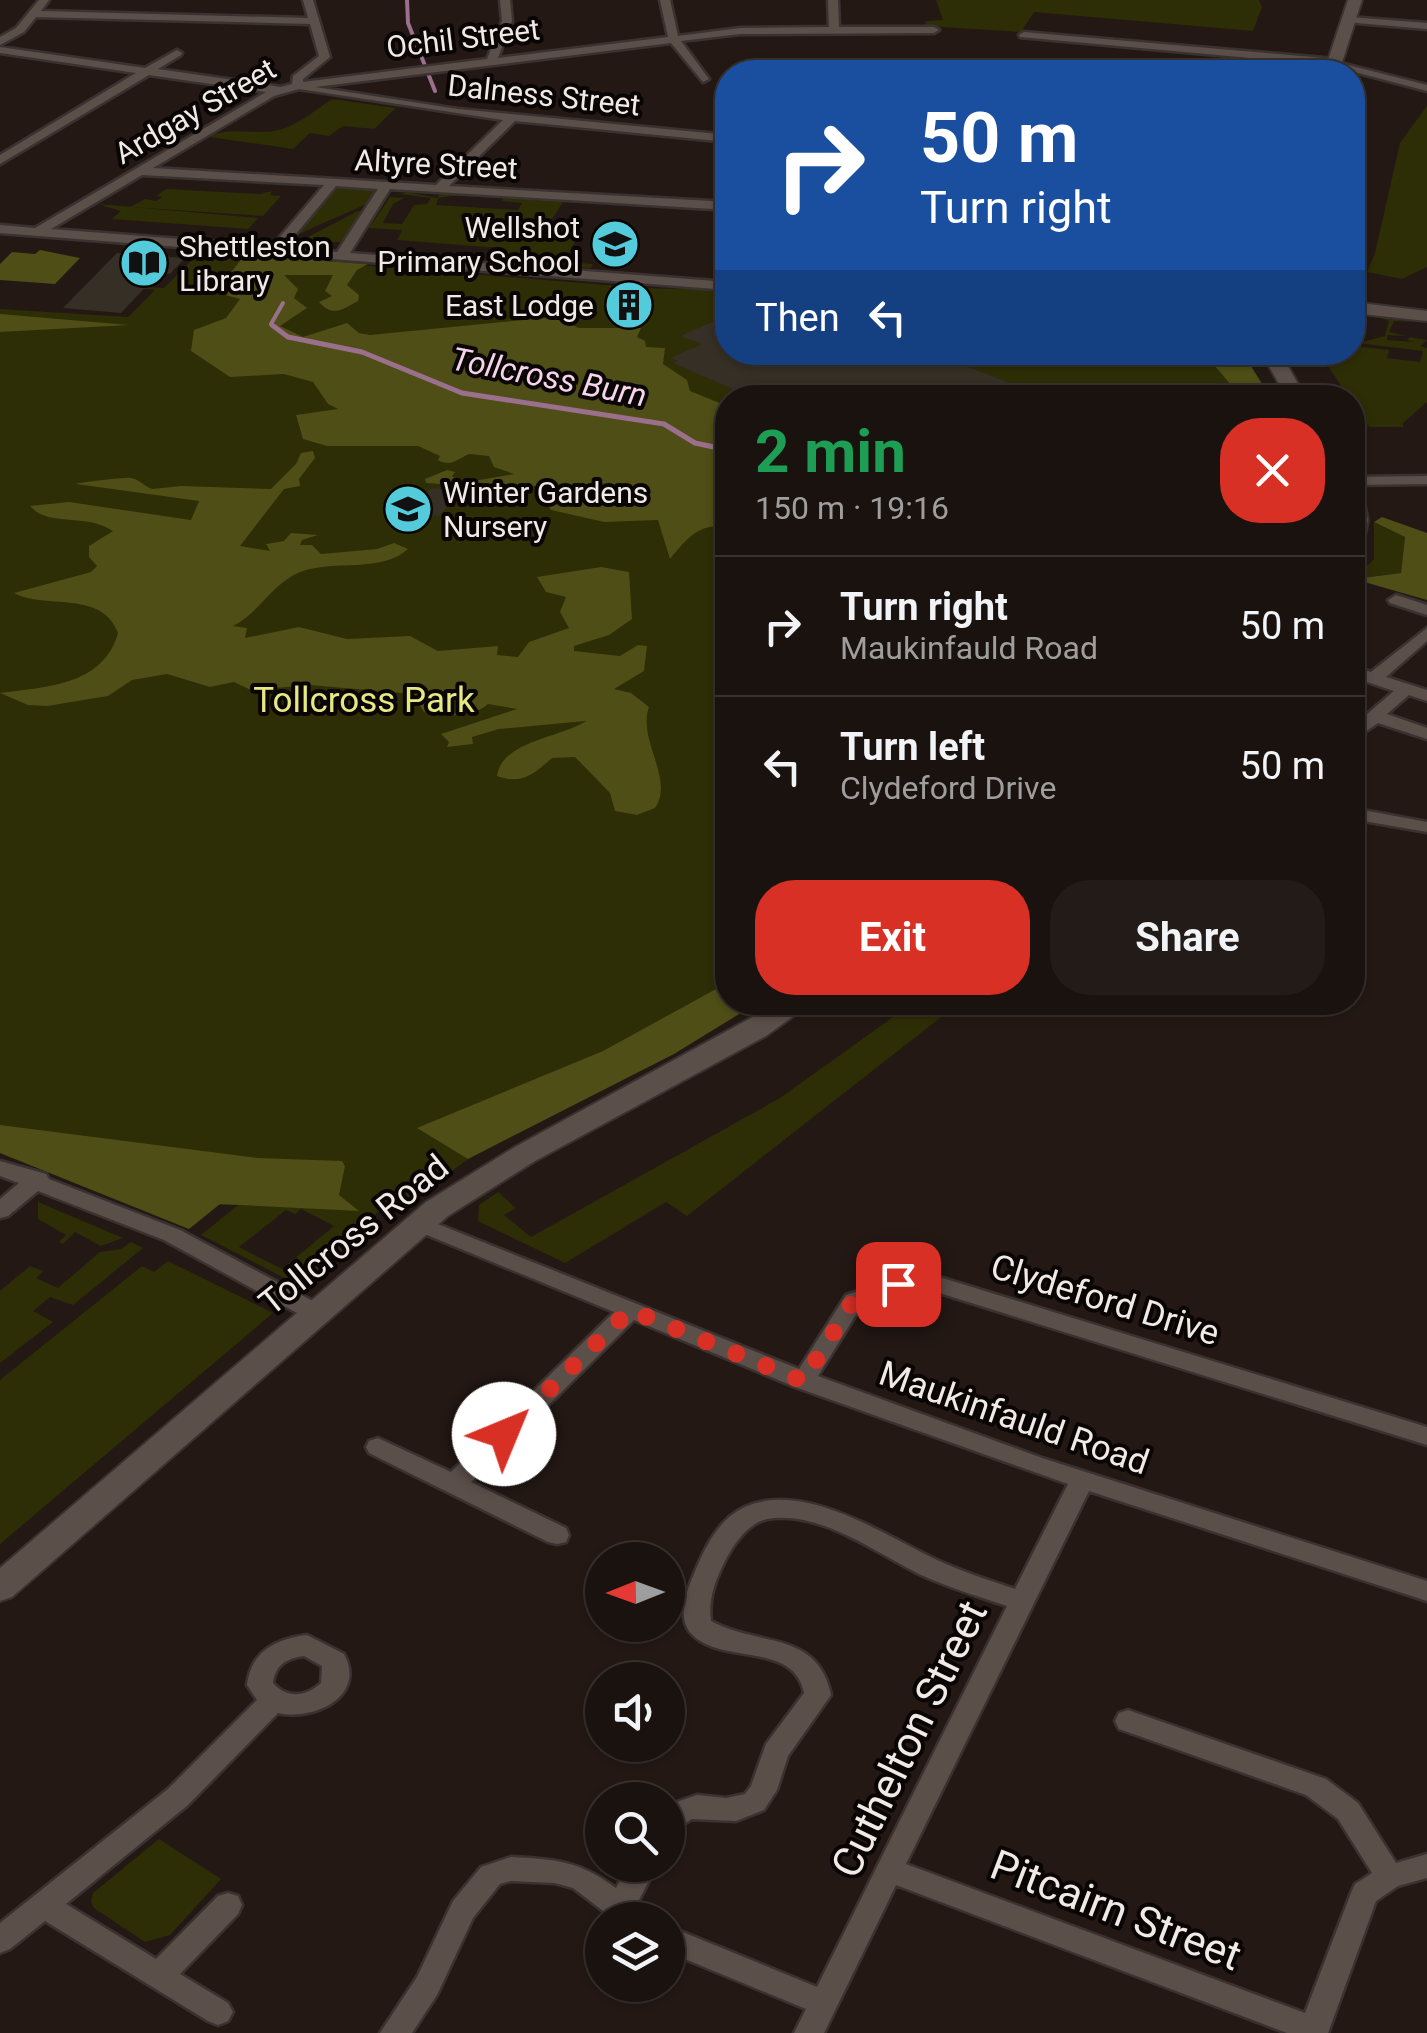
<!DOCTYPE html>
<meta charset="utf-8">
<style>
:root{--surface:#1a120f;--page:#231b18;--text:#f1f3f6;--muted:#9f9e9e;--line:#38322f;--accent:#d93025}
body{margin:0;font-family:Roboto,sans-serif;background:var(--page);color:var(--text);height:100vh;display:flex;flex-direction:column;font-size:38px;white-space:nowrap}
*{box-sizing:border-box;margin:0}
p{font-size:32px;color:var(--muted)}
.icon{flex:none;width:55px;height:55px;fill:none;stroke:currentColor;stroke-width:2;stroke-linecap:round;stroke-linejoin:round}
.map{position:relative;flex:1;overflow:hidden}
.sheet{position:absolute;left:715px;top:385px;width:650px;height:630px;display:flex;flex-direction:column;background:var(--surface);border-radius:40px;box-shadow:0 2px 8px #0004,0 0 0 2px var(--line)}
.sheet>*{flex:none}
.guide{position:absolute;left:715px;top:60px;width:650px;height:305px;border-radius:40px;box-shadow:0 2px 8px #0004,0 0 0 2px var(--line);background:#1a4fa0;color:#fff;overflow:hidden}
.needle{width:65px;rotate:269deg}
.tools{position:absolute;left:585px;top:1542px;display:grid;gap:20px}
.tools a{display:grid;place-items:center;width:100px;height:100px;border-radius:50%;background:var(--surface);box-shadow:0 2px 8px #0004,0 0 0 2px var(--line);font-size:50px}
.pin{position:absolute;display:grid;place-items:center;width:85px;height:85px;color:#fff;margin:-42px;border-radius:20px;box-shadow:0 5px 15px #0006}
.me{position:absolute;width:110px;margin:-55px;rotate:45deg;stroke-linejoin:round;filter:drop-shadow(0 0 8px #0008)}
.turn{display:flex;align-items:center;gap:35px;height:210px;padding:0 40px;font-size:45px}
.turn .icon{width:130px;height:130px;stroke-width:2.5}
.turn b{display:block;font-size:70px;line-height:85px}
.then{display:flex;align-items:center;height:95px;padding:0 40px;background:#0003;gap:20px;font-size:38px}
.round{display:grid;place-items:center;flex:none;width:105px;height:105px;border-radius:40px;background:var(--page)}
.head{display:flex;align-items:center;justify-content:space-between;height:170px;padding:0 40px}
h1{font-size:60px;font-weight:700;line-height:75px;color:#1e9e55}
.button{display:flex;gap:20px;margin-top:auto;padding:20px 40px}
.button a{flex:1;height:115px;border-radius:40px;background:var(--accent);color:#fff;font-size:40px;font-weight:700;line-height:115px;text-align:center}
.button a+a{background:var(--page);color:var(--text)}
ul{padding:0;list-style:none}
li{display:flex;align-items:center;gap:30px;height:140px;padding:0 40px;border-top:2px solid var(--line)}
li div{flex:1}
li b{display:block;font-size:38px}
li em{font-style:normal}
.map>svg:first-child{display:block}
.green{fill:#2d2d06;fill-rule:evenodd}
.forest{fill:#4e4e16}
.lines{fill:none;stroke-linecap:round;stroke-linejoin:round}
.stream-far1{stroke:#9a708c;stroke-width:4}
.stream{stroke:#9a708c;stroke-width:5}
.building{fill:#352f25}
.street-casing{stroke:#3a3230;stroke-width:5}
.secondary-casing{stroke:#3a3230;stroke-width:4}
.street{fill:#5b4f4a;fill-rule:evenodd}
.secondary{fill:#5b4f4a;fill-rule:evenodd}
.route{stroke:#d93025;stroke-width:18;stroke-dasharray:0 32.4}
.labels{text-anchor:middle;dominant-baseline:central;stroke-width:8;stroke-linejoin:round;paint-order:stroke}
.far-street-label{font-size:30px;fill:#f0e9e6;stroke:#090504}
.far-poi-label{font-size:30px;fill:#f0e9e6;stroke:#090504;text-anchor:end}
.far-water-label{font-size:32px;font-style:italic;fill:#f8d4ec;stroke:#090504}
.park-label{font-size:35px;fill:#e6e882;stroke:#090504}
.street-label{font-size:35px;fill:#f0e9e6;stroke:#090504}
.near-street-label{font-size:42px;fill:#f0e9e6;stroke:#090504}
</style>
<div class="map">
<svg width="1427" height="2033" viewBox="0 0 1427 2033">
<rect width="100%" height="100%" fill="#231814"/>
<g class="green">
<polygon points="936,0 1259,0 1262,7 1253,31 1034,12 1021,32 924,26 926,21 943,20"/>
<path d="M332 99 396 108 374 129 343 126 329 136 310 133 293 149 210 137C230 125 258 137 282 129 299 124 317 109 332 99Z"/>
<polygon points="1427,106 1427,267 1402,279 1367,272 1375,253 1400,143"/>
<polygon points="335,188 376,190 367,204 294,236"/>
<polygon points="166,189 260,194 272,191 270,195 281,196 263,216 130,207 145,199 156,201 162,197 156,196"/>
<polygon points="407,192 437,198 440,194 460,195 438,198 436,205 518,210 522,203 502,201 504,198 563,202 546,228 579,235 564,262 593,264 591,268 492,261 500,248 397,240 402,230 369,228 390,197 404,198 393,204 383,223 402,224 414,205 427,204 431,198 400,194"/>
<polygon points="98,204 258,218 248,229 112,219 121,211"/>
<polygon points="358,211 363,211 342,242 298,242"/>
<path d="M200 252 643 288 727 290 728 352 1243 353 1270 397 728 398V1002L757 1003C664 1063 559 1100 467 1160 445 1175 420 1201 397 1202L403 1196 398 1195 371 1218 369 1230 310 1280 298 1285 201 1235 238 1205H217L189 1229 0 1153V309L128 317 155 290 80 282 164 288ZM301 1209 334 1226 282 1269 239 1247 286 1210 295 1214Z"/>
<polygon points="1379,317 1417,322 1394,321 1389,332 1406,336 1387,335 1387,340 1415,342 1407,340 1410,337 1427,340 1420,346 1427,348 1427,402 1403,423 1403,427 1369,427 1319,353 1352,352 1353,346 1389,350 1387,358 1420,362 1423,351 1358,343 1385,336 1389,321"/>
<polygon points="1374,522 1405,537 1401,573 1354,579 1374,559"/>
<polygon points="914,1002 959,1003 687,1216 666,1202 565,1263 478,1221 479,1205 498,1192 516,1208 504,1215 531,1237 780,1098"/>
<polygon points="38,1202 123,1238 101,1246 75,1232 63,1244 59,1242 66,1235 38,1219"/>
<polygon points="131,1242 143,1248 73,1305 50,1297 33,1311 53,1322 0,1363 0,1291 30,1266 43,1271 36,1278 58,1288 100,1252 121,1249"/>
<polygon points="168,1261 273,1313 0,1544 0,1380 142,1266 154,1272"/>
<polygon points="159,1839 221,1879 170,1935 145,1942 94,1908 91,1902 93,1893"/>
</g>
<g class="forest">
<polygon points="40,250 80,258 55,284 0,280 0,264 12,252 35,254"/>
<path d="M245 255 368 264 357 270 347 285 359 295 358 301C343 309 333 318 319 302L332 296 325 291 333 275H284L298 289 294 298 307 308 280 326 303 337 347 323 359 333 370 335 554 317 579 328H641L637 337 645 341 646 347 665 348 663 364 687 380 690 391 727 406V527C700 523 688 537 670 559L658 520 604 522 551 510 548 505 557 484 505 489 426 483 425 479 447 470 455 472 452 476 462 483 514 474 494 467 489 456 469 454C459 458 451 468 438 460L440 456 418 446H327L303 439 296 415 338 409 328 404 313 382 284 374 230 377 191 351 194 330 226 318 240 299 215 292Z"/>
<polygon points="0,314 129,325 0,332"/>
<polygon points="1204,353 1243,353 1270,397 1241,397"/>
<path d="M313 451 315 458 299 479 300 486 284 489 240 546 270 551 266 544 284 541 291 533 318 535 302 540 300 545H312L321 554 377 549 394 543 408 549C382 573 335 560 303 571 272 582 260 613 233 626L247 628 245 638 299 627 347 639 410 636 438 651 498 646 497 655 518 657 529 642 569 628 560 612 566 597 546 592 537 577 601 567 629 572 632 619 609 635 574 646V651L620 656 638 645 647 646 644 671 614 689 631 693 649 707C637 740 675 779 655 808L637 815 615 811 610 793 575 757 552 758C534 774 522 785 497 776 501 741 563 737 586 721L499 729 472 737 473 744 447 747 449 742 441 734 517 709 488 704C475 717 441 718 424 712L413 694 310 685 251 690 234 682 210 687 167 674 132 680 108 696 47 706 28 705 0 693C42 687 103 687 118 633 102 589 44 610 14 593L91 572 97 566 89 557V546L113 531C84 512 49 528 30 506L69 502 191 520 199 501 76 484C81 482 127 477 131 478 139 479 144 486 152 489L181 486 271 489 296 464 301 453Z"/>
<polygon points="1382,517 1427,533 1427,600 1354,579 1401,573 1405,537 1374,522"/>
<polygon points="727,983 728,1002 757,1003 674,1054 468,1159 417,1128 603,1051"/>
<polygon points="0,1125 258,1158 342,1161 345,1166 339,1195 359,1211 220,1204 189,1229 0,1153"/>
</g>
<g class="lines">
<g class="stream-far1">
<polyline points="407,0 408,23 435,91"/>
<polyline points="276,328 271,324 283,303"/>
</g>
<polyline class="stream" points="272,325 288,337 362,352 462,393 664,424 695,443 728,450"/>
</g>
<g class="building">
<polygon points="117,253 185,258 170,274 159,273 121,313 63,308"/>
<polygon points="619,285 637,287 639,315 621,315"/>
<polygon points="728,315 728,352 928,352 1051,398 753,398 673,363 678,361 670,358 702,344 680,336"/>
<polygon points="432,488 444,489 449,504 440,516 429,515 416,528 399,528 395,498 416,500"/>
</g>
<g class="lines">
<g class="street-casing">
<g id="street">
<path d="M39 0H49L41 11 308 18 303 0H313L330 57 303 79V82L487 59 502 21 500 0H510L512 21 498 58 668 37 660 0H670L678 36 740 28 829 27 828 0H838L839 27H934L939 30 934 33 740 34 681 41 709 79 703 82 671 43 315 87 458 109 728 135V142L515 121 449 186 728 202V210L390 189 350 253 728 282V290L0 233V225L35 228 266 92 149 75 0 164V155L136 73 0 53V47L145 68 177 50 182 53 181 55 158 69 281 87 292 84 293 76 319 56 310 24 36 17 24 32 0 45V37L16 28ZM299 89 503 120 436 185 153 168 274 96ZM142 175 324 185 272 246 51 229ZM336 186 378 189 337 252 285 247Z"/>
<polygon points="1349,17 1427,23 1427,29 1345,22 1345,18"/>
<polygon points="1024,32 1335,59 1340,63 1427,85 1427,91 1328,65 1020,37 1019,35"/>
<polygon points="1427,476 1427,484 1352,485 1352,477"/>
<polygon points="1396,595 1427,605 1427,615 1390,603 1388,600"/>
<polygon points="1427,628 1427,641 1386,677 1427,690 1427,701 1409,695 1387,714 1427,728 1427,739 1378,723 1352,741 1352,727 1394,691 1352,677 1352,666 1371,672"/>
<polygon points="1352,808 1427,822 1427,832 1352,819"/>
<polygon points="0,1161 46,1174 49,1179 180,1230 324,1307 327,1313 324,1319 308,1319 164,1240 38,1191 8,1216 0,1218 0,1199 19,1183 0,1176"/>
<path d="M418 1216 799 1369 846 1295 920 1271 1427 1427V1445L920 1287 862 1305 818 1376 1045 1459 1427 1581V1601L1089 1491 906 1864 1305 2013 1351 1893 1355 1884 1372 1873 1338 1819 1306 1795 1119 1729 1115 1721 1119 1713 1128 1710 1326 1779 1358 1803 1396 1863 1427 1854V1878L1398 1886 1376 1901 1328 2033H1287L896 1885 824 2033H794L806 2009 668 1952V1926L817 1987 1007 1606C977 1596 947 1587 919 1574 875 1552 819 1510 767 1519 748 1523 733 1545 725 1561 715 1581 708 1599 711 1621 758 1647 818 1630 831 1695L788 1756 777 1790 764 1810 736 1821 692 1819 668 1834V1805L697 1795 726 1798 745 1794 751 1786 766 1744 804 1693C794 1640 717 1666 690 1632 677 1616 687 1590 694 1574 704 1549 718 1520 743 1508 802 1479 884 1535 937 1560 962 1572 989 1580 1015 1589L1068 1484 795 1387 634 1320 471 1482 566 1528 569 1535 566 1542 557 1544 548 1542 369 1453 366 1447 369 1441 378 1438 451 1472 614 1312 410 1228 407 1223 410 1218Z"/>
<path d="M307 1635 344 1654C367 1697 313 1721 278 1713L188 1805 66 1904 156 1959 218 1896 228 1893 238 1896 242 1905 238 1914 180 1974 228 2003 233 2012 228 2021 218 2025 208 2021 45 1921 10 1949 0 1953V1923L168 1789 257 1700 247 1685C251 1651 276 1639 307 1635ZM304 1656 322 1666 321 1683C306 1697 287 1699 273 1683 275 1665 287 1658 304 1656Z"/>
<path d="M511 1857C555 1859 580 1861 616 1888L628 1865H657L637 1904 647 1911 651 1920H615L573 1888 555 1883 511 1881 500 1884 473 1918 437 1995 412 2033H380L417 1977 453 1901 481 1867Z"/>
</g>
</g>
<g class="secondary-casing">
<g id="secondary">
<polygon points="1348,0 1362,0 1339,72 1324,72"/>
<polygon points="1352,302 1427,311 1427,321 1352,313"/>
<polygon points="1261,352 1280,352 1306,398 1287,398"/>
<polygon points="1352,486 1362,492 1368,520 1363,546 1352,552"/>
<polygon points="780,1002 813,1002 766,1036 535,1161 448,1216 12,1597 0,1601 0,1568 426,1202 515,1147"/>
</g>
</g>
<use href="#street" class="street"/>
<use href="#secondary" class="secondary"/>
</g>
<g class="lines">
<polyline class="route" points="504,1434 630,1310 803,1381 854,1300 898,1284"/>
</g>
<defs>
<g id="school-disc" transform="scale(2.5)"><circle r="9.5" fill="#53cbdb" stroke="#090504"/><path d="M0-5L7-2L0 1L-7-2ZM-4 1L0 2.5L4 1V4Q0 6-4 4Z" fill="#111"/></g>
<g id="library-disc" transform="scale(2.5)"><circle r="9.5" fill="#53cbdb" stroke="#090504"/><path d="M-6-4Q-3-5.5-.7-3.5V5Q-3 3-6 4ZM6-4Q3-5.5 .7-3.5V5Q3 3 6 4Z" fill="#111"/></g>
<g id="building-disc" transform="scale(2.5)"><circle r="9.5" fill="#53cbdb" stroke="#090504"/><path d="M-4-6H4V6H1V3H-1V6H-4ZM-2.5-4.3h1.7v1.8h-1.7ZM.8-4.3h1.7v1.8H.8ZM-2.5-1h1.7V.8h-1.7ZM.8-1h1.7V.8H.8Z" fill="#111"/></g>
</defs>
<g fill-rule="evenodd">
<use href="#school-disc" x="615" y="244"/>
<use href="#library-disc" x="144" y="263"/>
<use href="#building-disc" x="629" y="305"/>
<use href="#school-disc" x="408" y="509"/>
</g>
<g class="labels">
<g class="far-street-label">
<text transform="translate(463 38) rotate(-7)">Ochil Street</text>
<text transform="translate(544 95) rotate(6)">Dalness Street</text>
<text transform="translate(195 111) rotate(-30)">Ardgay Street</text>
<text transform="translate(436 164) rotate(3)">Altyre Street</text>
</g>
<g class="far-poi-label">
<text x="580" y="227">Wellshot<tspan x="580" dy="34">Primary School</tspan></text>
<text x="179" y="246" text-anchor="start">Shettleston<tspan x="179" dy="34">Library</tspan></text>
<text x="594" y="305">East Lodge</text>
<text x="443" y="492" text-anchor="start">Winter Gardens<tspan x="443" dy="34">Nursery</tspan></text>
</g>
<g class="far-water-label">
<text transform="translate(549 377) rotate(11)">Tollcross Burn</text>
</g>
<g class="park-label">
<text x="364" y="700">Tollcross Park</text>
</g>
<g class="street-label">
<text transform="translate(354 1235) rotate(-39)">Tollcross Road</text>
<text transform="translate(1105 1300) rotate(17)">Clydeford Drive</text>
<text transform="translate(1014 1418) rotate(19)">Maukinfauld Road</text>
</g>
<g class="near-street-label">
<text transform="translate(909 1739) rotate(-64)">Cuthelton Street</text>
<text transform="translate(1116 1910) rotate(21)">Pitcairn Street</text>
</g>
</g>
</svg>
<div class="tools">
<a><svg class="needle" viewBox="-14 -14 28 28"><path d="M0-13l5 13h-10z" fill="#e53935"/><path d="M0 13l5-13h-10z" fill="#9f9e9e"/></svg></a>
<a><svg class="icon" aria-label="sound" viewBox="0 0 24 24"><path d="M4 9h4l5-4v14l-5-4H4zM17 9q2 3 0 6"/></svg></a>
<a><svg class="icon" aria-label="search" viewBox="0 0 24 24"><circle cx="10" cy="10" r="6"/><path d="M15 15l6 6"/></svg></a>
<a><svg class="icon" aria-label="layers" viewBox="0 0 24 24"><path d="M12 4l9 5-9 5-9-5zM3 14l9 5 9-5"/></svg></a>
</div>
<div class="pin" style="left:898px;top:1284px;background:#d93025"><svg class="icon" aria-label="arrive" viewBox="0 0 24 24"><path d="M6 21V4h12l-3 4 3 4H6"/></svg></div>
<svg class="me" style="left:504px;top:1434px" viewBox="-20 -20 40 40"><circle r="19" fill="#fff"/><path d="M0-13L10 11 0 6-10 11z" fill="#d93025"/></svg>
<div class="guide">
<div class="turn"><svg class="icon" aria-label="right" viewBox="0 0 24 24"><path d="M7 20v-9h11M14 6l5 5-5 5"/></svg><div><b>50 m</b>Turn right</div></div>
<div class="then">Then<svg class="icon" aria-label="left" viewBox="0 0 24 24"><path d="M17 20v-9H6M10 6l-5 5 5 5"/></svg></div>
</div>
<section class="sheet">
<div class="head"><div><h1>2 min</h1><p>150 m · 19:16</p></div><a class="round" style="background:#d93025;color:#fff"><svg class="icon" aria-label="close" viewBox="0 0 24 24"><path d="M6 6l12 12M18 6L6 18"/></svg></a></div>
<ul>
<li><svg class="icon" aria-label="right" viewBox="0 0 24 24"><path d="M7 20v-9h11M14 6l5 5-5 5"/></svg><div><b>Turn right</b><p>Maukinfauld Road</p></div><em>50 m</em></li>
<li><svg class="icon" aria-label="left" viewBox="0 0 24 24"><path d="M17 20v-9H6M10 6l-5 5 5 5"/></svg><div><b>Turn left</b><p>Clydeford Drive</p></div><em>50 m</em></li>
</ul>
<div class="button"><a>Exit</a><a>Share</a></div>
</section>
</div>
